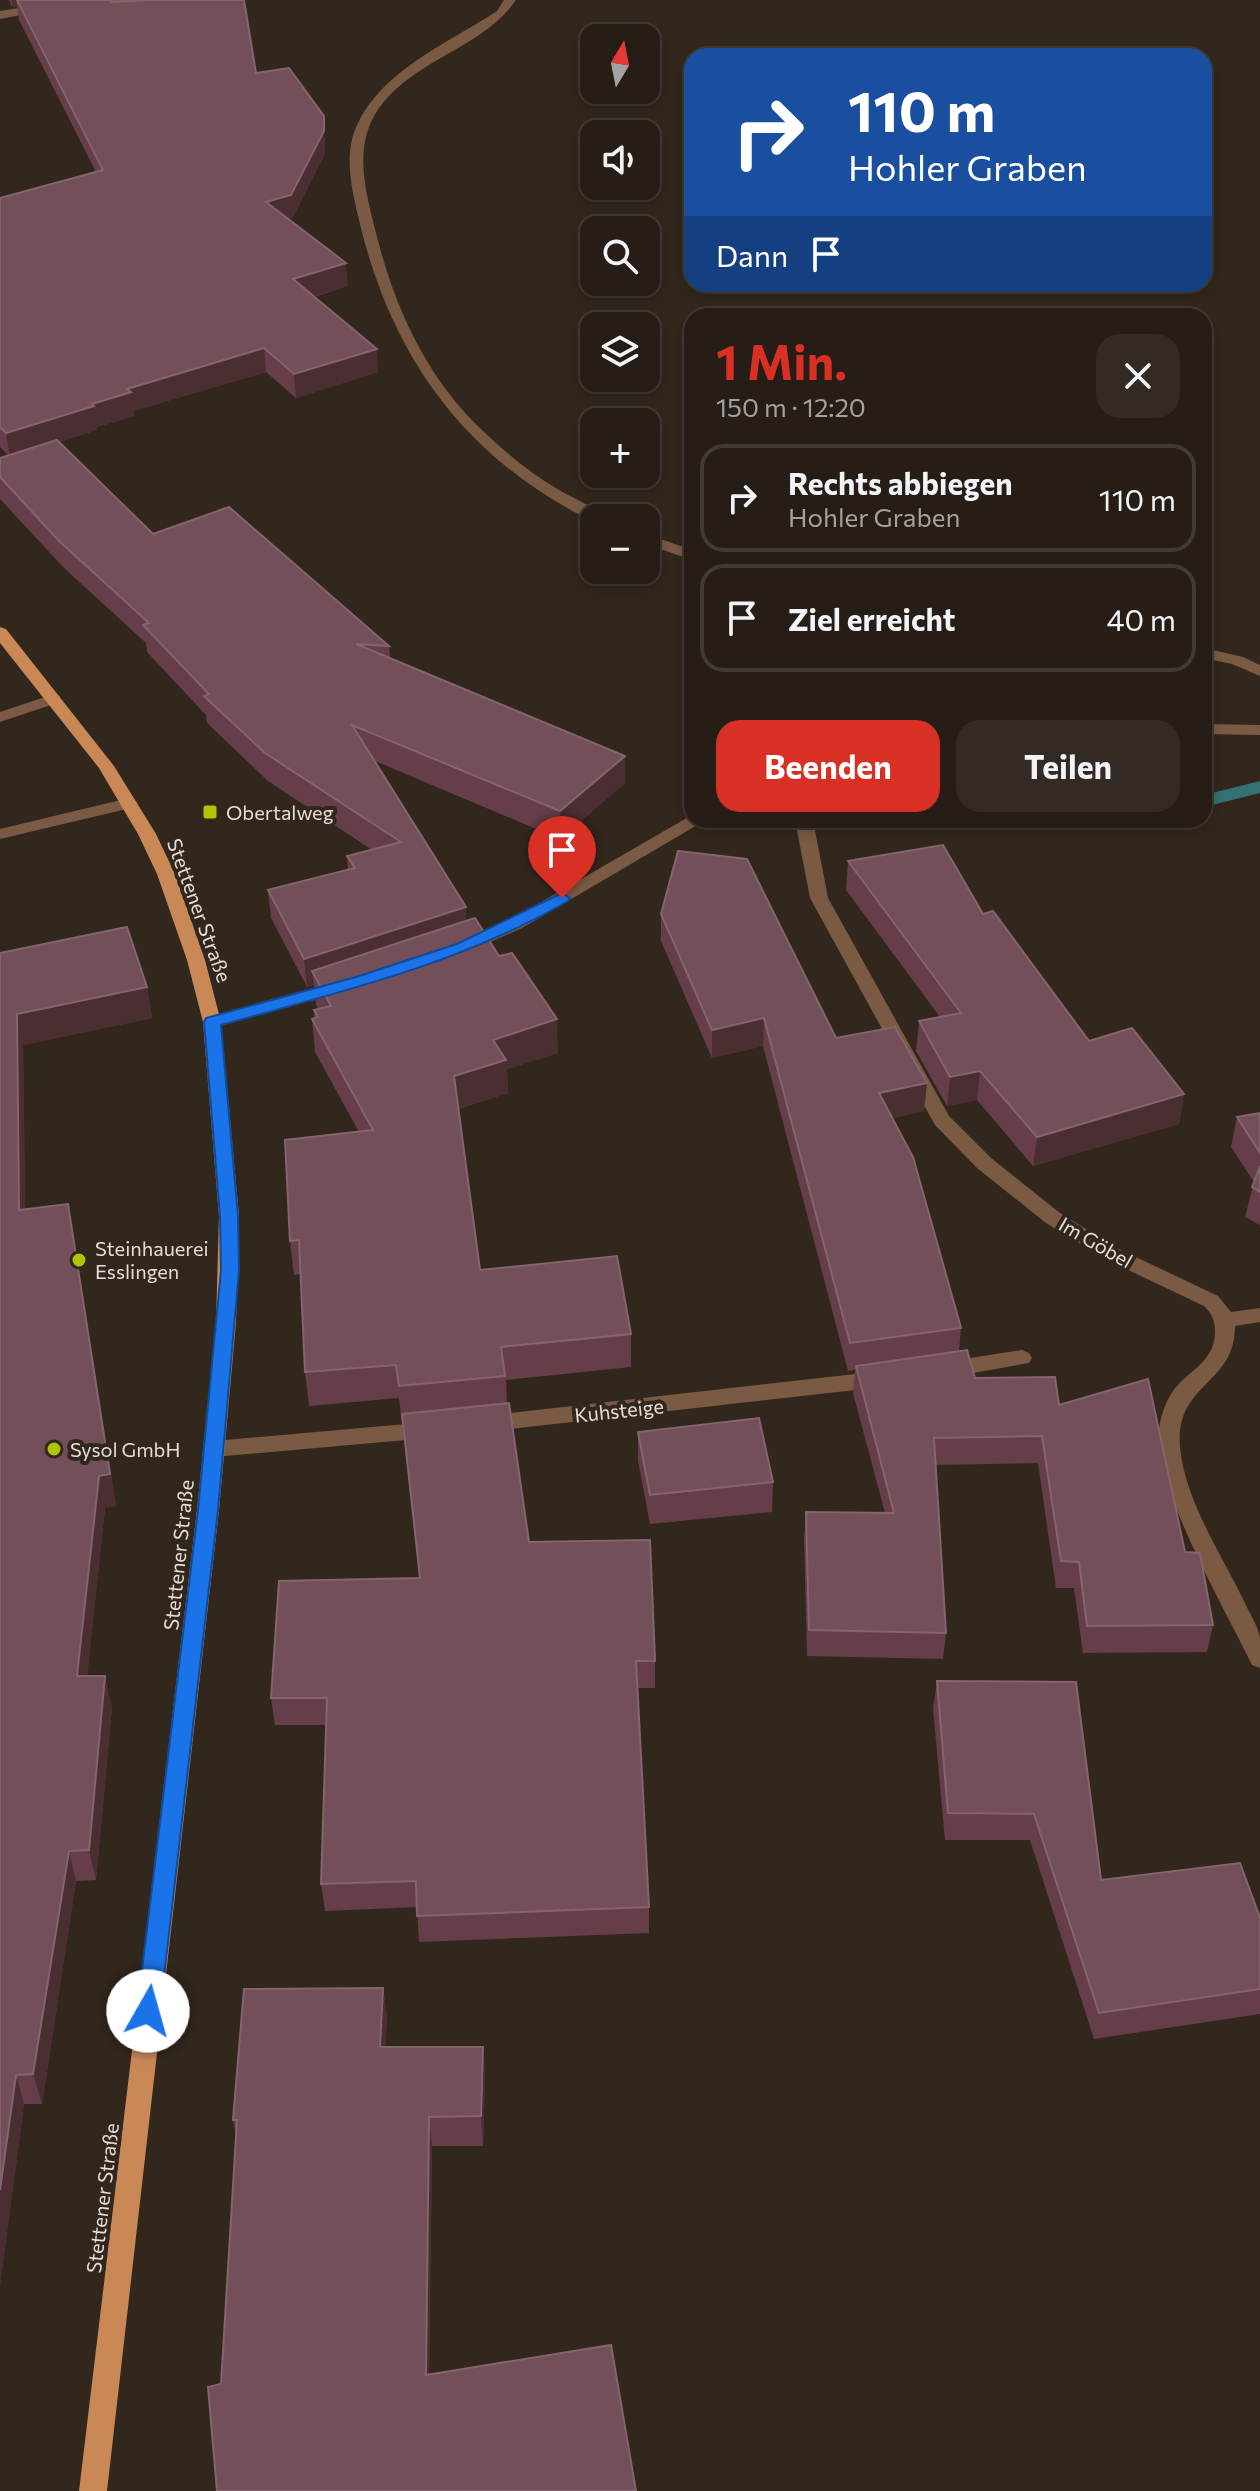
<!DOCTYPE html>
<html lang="de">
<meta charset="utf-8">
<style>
:root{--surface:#261d16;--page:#322a23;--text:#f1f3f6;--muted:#a4a2a1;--line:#423b35;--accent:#d93025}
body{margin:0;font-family:Commissioner,sans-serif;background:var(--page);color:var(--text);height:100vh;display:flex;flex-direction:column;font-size:30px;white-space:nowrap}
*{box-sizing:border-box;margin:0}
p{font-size:26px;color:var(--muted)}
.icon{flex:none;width:44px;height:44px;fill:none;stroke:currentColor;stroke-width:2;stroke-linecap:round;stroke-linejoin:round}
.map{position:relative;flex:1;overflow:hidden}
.side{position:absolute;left:684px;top:308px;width:528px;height:520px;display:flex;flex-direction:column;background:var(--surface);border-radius:24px;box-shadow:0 4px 12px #0003,0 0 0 2px var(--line)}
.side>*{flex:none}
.top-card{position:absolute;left:684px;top:48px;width:528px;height:244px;border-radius:24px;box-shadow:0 4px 12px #0003,0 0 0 2px var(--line);background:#1a4fa0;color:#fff;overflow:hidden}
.needle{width:52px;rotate:10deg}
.tools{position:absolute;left:580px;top:24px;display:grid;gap:16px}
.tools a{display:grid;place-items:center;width:80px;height:80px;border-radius:16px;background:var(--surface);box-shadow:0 4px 12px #0003,0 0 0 2px var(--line);font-size:40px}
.pin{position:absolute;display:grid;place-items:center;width:68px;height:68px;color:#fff;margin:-82px -34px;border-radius:50% 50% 50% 0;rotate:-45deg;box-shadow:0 0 8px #0007}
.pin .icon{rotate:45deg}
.me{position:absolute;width:88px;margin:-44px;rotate:7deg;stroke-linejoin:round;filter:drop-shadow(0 0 6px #0008)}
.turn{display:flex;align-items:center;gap:28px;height:168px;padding:0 32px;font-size:36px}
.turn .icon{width:104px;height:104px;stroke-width:2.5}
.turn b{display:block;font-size:56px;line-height:68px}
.then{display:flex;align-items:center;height:76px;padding:0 32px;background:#0003;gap:16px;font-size:30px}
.round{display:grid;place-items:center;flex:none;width:84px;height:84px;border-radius:24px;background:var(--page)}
.head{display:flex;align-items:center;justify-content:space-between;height:136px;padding:0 32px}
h1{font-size:48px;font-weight:700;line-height:60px;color:var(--accent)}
.action{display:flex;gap:16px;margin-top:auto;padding:16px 32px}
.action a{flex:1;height:92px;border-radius:24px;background:var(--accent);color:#fff;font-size:32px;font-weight:700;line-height:92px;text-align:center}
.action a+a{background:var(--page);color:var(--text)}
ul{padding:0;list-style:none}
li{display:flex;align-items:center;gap:24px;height:108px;margin:0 16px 12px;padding:0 16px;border:4px solid var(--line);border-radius:24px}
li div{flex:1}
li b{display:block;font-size:30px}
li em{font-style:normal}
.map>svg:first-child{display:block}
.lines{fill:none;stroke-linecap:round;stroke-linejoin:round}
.stream{fill:#357072;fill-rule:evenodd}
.minor{fill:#7a5a43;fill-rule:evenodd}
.major{fill:#ca8857;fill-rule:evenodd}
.wall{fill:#653e4a}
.shaded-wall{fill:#4b2e31}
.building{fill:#724f59;stroke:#84656d;stroke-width:2}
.route{fill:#1a73e8;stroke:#114b97;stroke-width:2}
.poi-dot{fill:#b0c500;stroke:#32271d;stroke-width:3}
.labels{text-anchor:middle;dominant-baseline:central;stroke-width:8;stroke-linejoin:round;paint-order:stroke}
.poi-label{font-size:20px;fill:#e5ddd7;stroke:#32271d;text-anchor:start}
.street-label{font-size:20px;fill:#e5ddd7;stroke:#32271d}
</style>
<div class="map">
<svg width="1260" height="2491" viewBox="0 0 1260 2491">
<rect width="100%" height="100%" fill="#32271d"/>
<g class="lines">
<g class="stream">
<polygon points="1260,781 1260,793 1204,807 1204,795"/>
<path d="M882 820H966C954 832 894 832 882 820Z"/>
<path d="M1002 820H1085C1073 833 1014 832 1002 820Z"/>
</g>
<g class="minor">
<polygon points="83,0 137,0 131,3 79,6 77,4"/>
<path d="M504 0H516C483 48 414 59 379 108 354 144 364 185 374 225 392 301 424 376 483 431 506 453 531 474 559 490 574 499 594 506 606 518H594V522C466 460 391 357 359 220 352 190 343 155 357 125 383 69 449 43 497 11Z"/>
<polygon points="44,4 48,6 48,10 0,19 0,11"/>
<polygon points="646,534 692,550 692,560 646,544"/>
<polygon points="1204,648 1243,657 1260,665 1260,676 1232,664 1204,658"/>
<polygon points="54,694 60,696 60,702 0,722 0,712"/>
<polygon points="1204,724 1260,725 1260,735 1204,734"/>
<polygon points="129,798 138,803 135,807 0,839 0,829"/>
<polygon points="692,815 692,820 702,820 699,824 522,928 468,952 462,954 453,948 510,920"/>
<path d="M795 820H813L828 898 949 1116 991 1158 1060 1213 1119 1249 1218 1296 1231 1312 1260 1308V1322L1235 1326C1235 1386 1175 1382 1180 1447 1185 1500 1220 1552 1243 1599 1248 1611 1258 1625 1260 1638 1260 1647 1260 1658 1260 1668L1252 1665 1249 1659C1223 1605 1154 1487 1159 1431 1160 1417 1165 1403 1173 1391 1188 1370 1214 1363 1215 1333 1215 1321 1213 1315 1204 1306L1105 1259 1046 1223 977 1168 935 1125 810 898Z"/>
<polygon points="340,981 349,987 346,991 212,1028 203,1022 205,1018"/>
<polygon points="1022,1350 1029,1353 1032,1358 1029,1363 945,1378 938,1375 935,1370 938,1365 945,1362"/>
<polygon points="882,1371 889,1374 892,1379 889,1384 882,1387 484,1432 477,1430 473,1424 477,1418 484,1416"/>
<polygon points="429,1422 437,1424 440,1430 437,1436 429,1438 214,1457 206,1455 203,1449 206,1443 214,1441"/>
</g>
<polygon class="major" points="0,627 6,629 114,766 156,834 175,874 205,960 221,1022 239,1216 236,1322 219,1510 107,2491 79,2491 197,1510 216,1322 219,1216 203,1022 187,960 157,874 138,834 99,768 0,643"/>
</g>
<g class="wall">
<polygon points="9,0 110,0 111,2 256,73 325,138 325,153 293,217 288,219 348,286 314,297 378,372 296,398 266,372 133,411 134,416 97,427 97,430 59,442 153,534 389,646 390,658 625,756 625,783 560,839 375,761 466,907 466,921 558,1053 507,1069 508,1093 458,1109 480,1270 631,1334 631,1367 506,1380 507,1403 529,1542 655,1661 655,1688 638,1688 649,1907 649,1933 419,1942 417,1907 325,1911 321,1884 326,1725 275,1725 271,1698 420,1578 399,1398 309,1406 305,1372 300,1274 294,1275 290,1241 359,1132 315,1052 312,1019 314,1018 314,1010 318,1009 316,1004 314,985 307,987 271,918 268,890 348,870 347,856 372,850 268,781 207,723 206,715 147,652 146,643 64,568 0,499 0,458 8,455 0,447 0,198 96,172 19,20 17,6 12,7"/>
<polygon points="848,861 983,914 1089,1041 1184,1094 1179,1124 1033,1166 977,1100 947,1106 916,1051 919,1021 940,1017 846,890"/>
<polygon points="661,914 836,1038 927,1083 924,1111 892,1118 961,1328 959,1351 975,1378 1059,1405 1185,1552 1213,1625 1207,1652 1083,1653 1074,1588 1056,1588 1038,1463 935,1465 946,1633 943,1659 807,1656 804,1539 806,1512 885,1513 853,1393 855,1370 848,1371 763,1046 712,1058 661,941"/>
<polygon points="0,953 147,987 152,1018 23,1045 25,1209 68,1204 116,1506 105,1508 87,1676 112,1707 96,1880 76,1881 42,2104 24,2104 0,2284"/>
<polygon points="1260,1113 1260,1225 1245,1217 1254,1182 1231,1147 1237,1117"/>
<polygon points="638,1432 773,1482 772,1512 650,1524 638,1461"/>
<polygon points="937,1681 1101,1880 1260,1918 1260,2014 1094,2039 1030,1840 945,1840 933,1708"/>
<polygon points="383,1988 387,2018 385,2047 485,2076 483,2146 432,2146 429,2375 636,2491 221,2384 236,2136 233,2120"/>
</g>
<g class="shaded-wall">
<polygon points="12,0 16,0 17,6 12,7"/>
<polygon points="324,116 325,153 293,217 268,224 266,202"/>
<polygon points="346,263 348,286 295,302 293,279"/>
<polygon points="264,348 266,372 133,411 134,416 97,427 97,430 10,457 6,433 92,404 127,389"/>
<polygon points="377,349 378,372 296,398 294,374"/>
<polygon points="625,756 625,783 560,839 560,811"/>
<polygon points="466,907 467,936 312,971 314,985 307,987 304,959"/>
<polygon points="147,987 152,1018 23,1045 26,1242 19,1210 17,1014"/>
<polygon points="764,1018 763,1046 712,1058 712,1030"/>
<polygon points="557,1019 558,1053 507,1069 508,1093 456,1109 454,1076 493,1040"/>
<polygon points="980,1071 977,1100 947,1106 950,1077"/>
<polygon points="927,1083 924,1111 877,1121 879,1093"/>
<polygon points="1184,1094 1179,1124 1033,1166 1037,1137"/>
<polygon points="68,1204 116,1506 105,1508 84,1708 77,1676 99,1476"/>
<polygon points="105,1676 112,1707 96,1880 89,1850"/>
<polygon points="69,1851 76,1881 42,2104 33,2074"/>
<polygon points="383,1988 387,2018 383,2077 380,2047"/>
<polygon points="483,2047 485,2076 483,2146 481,2116"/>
<polygon points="16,2075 24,2104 0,2284 0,2190"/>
<polygon points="429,2117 432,2146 429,2403 426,2375"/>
</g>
<g class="building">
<polygon points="17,0 110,0 111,2 148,0 244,0 256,73 289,68 324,116 324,131 291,195 266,202 346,263 293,279 377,349 294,374 264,348 127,389 131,392 92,404 94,406 6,433 0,427 0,198 103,170"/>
<polygon points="57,440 153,534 229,507 389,646 356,644 625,756 560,811 352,725 466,907 304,959 268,890 355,868 347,856 401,842 265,753 204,696 209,694 143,625 149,623 59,541 0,477 0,458"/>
<polygon points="943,845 983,914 993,911 1089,1041 1132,1028 1184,1094 1037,1137 980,1071 950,1077 919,1021 961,1013 848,861"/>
<polygon points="678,851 747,859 836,1038 895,1027 927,1083 879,1093 913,1157 961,1328 850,1343 764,1018 712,1030 661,914"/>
<polygon points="475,918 499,956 512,953 557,1019 493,1040 506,1060 454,1076 480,1270 617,1256 631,1334 501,1347 505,1376 399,1386 396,1365 305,1372 299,1240 290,1241 285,1140 373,1130 312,1019 318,1017 314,1010 331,1006 312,971"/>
<polygon points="127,927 147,987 17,1014 19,1210 68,1204 110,1474 99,1476 77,1676 105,1676 89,1850 69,1851 33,2074 16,2075 0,2190 0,953"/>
<polygon points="1260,1113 1260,1153 1237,1117"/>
<polygon points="1260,1166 1260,1192 1252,1187"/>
<polygon points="967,1350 975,1378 1055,1377 1059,1405 1148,1379 1185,1552 1200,1553 1213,1625 1087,1626 1079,1562 1061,1561 1042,1436 934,1438 946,1633 809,1630 806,1512 894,1513 856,1366"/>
<polygon points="509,1403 529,1542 650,1540 655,1661 636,1661 649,1907 417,1916 416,1881 321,1884 327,1698 271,1698 279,1581 420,1578 402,1414"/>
<polygon points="759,1418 773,1482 650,1495 638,1432"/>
<polygon points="937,1681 1076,1682 1101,1880 1240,1863 1260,1918 1260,1989 1099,2013 1034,1814 948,1813"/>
<polygon points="383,1988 380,2047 483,2047 481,2116 429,2117 426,2375 611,2345 636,2491 217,2491 208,2387 221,2384 237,2120 233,2120 244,1989"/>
</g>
<path class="route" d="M562 893 570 898 568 901C460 964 340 992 221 1025L238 1216 239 1270 218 1510 160 2011 156 2019 148 2022 140 2019 137 2011 198 1510 221 1270 220 1216 204 1022 206 1018 356 977 457 944Z"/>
<g class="poi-dot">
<rect x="202" y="804" width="16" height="16" rx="4"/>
<circle cx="79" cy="1260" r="8"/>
<circle cx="54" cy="1449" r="8"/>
</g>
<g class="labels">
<g class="poi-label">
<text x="226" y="812">Obertalweg</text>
<text x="95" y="1248">Steinhauerei<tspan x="95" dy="23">Esslingen</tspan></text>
<text x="70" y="1449">Sysol GmbH</text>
</g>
<g class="street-label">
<text transform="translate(200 910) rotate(70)">Stettener Straße</text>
<text transform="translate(1096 1242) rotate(30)">Im Göbel</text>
<text transform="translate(619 1410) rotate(-6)">Kuhsteige</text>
<text transform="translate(178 1555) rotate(-84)">Stettener Straße</text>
<text transform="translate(102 2198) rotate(-83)">Stettener Straße</text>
</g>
</g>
</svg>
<div class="tools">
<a><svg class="needle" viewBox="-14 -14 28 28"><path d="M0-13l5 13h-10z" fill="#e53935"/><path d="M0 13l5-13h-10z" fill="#a4a2a1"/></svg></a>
<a><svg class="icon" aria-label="sound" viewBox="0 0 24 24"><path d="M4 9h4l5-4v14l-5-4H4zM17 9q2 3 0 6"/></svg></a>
<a><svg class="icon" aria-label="search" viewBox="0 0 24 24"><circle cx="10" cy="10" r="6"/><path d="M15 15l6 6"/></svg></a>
<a><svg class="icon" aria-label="layers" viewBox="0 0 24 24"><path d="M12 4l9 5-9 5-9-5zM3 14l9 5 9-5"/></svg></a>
<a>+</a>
<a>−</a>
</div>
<div class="pin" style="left:562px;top:898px;background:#d93025"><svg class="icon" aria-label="arrive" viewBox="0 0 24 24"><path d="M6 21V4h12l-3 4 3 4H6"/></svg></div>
<svg class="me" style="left:148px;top:2011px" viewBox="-20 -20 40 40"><circle r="19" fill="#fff"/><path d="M0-13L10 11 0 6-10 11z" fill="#1a73e8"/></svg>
<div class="top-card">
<div class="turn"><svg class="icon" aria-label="right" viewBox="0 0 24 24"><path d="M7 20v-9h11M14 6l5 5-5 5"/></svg><div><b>110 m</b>Hohler Graben</div></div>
<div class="then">Dann<svg class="icon" aria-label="arrive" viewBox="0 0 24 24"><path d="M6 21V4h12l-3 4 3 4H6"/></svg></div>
</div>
<section class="side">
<div class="head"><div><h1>1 Min.</h1><p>150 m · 12:20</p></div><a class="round"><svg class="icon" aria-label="close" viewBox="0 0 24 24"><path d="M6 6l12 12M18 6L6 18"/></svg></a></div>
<ul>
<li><svg class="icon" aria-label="right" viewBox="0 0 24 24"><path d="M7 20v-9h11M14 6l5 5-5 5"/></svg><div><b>Rechts abbiegen</b><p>Hohler Graben</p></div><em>110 m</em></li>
<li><svg class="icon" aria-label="arrive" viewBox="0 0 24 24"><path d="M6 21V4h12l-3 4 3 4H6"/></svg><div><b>Ziel erreicht</b></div><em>40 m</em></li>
</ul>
<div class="action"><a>Beenden</a><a>Teilen</a></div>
</section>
</div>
